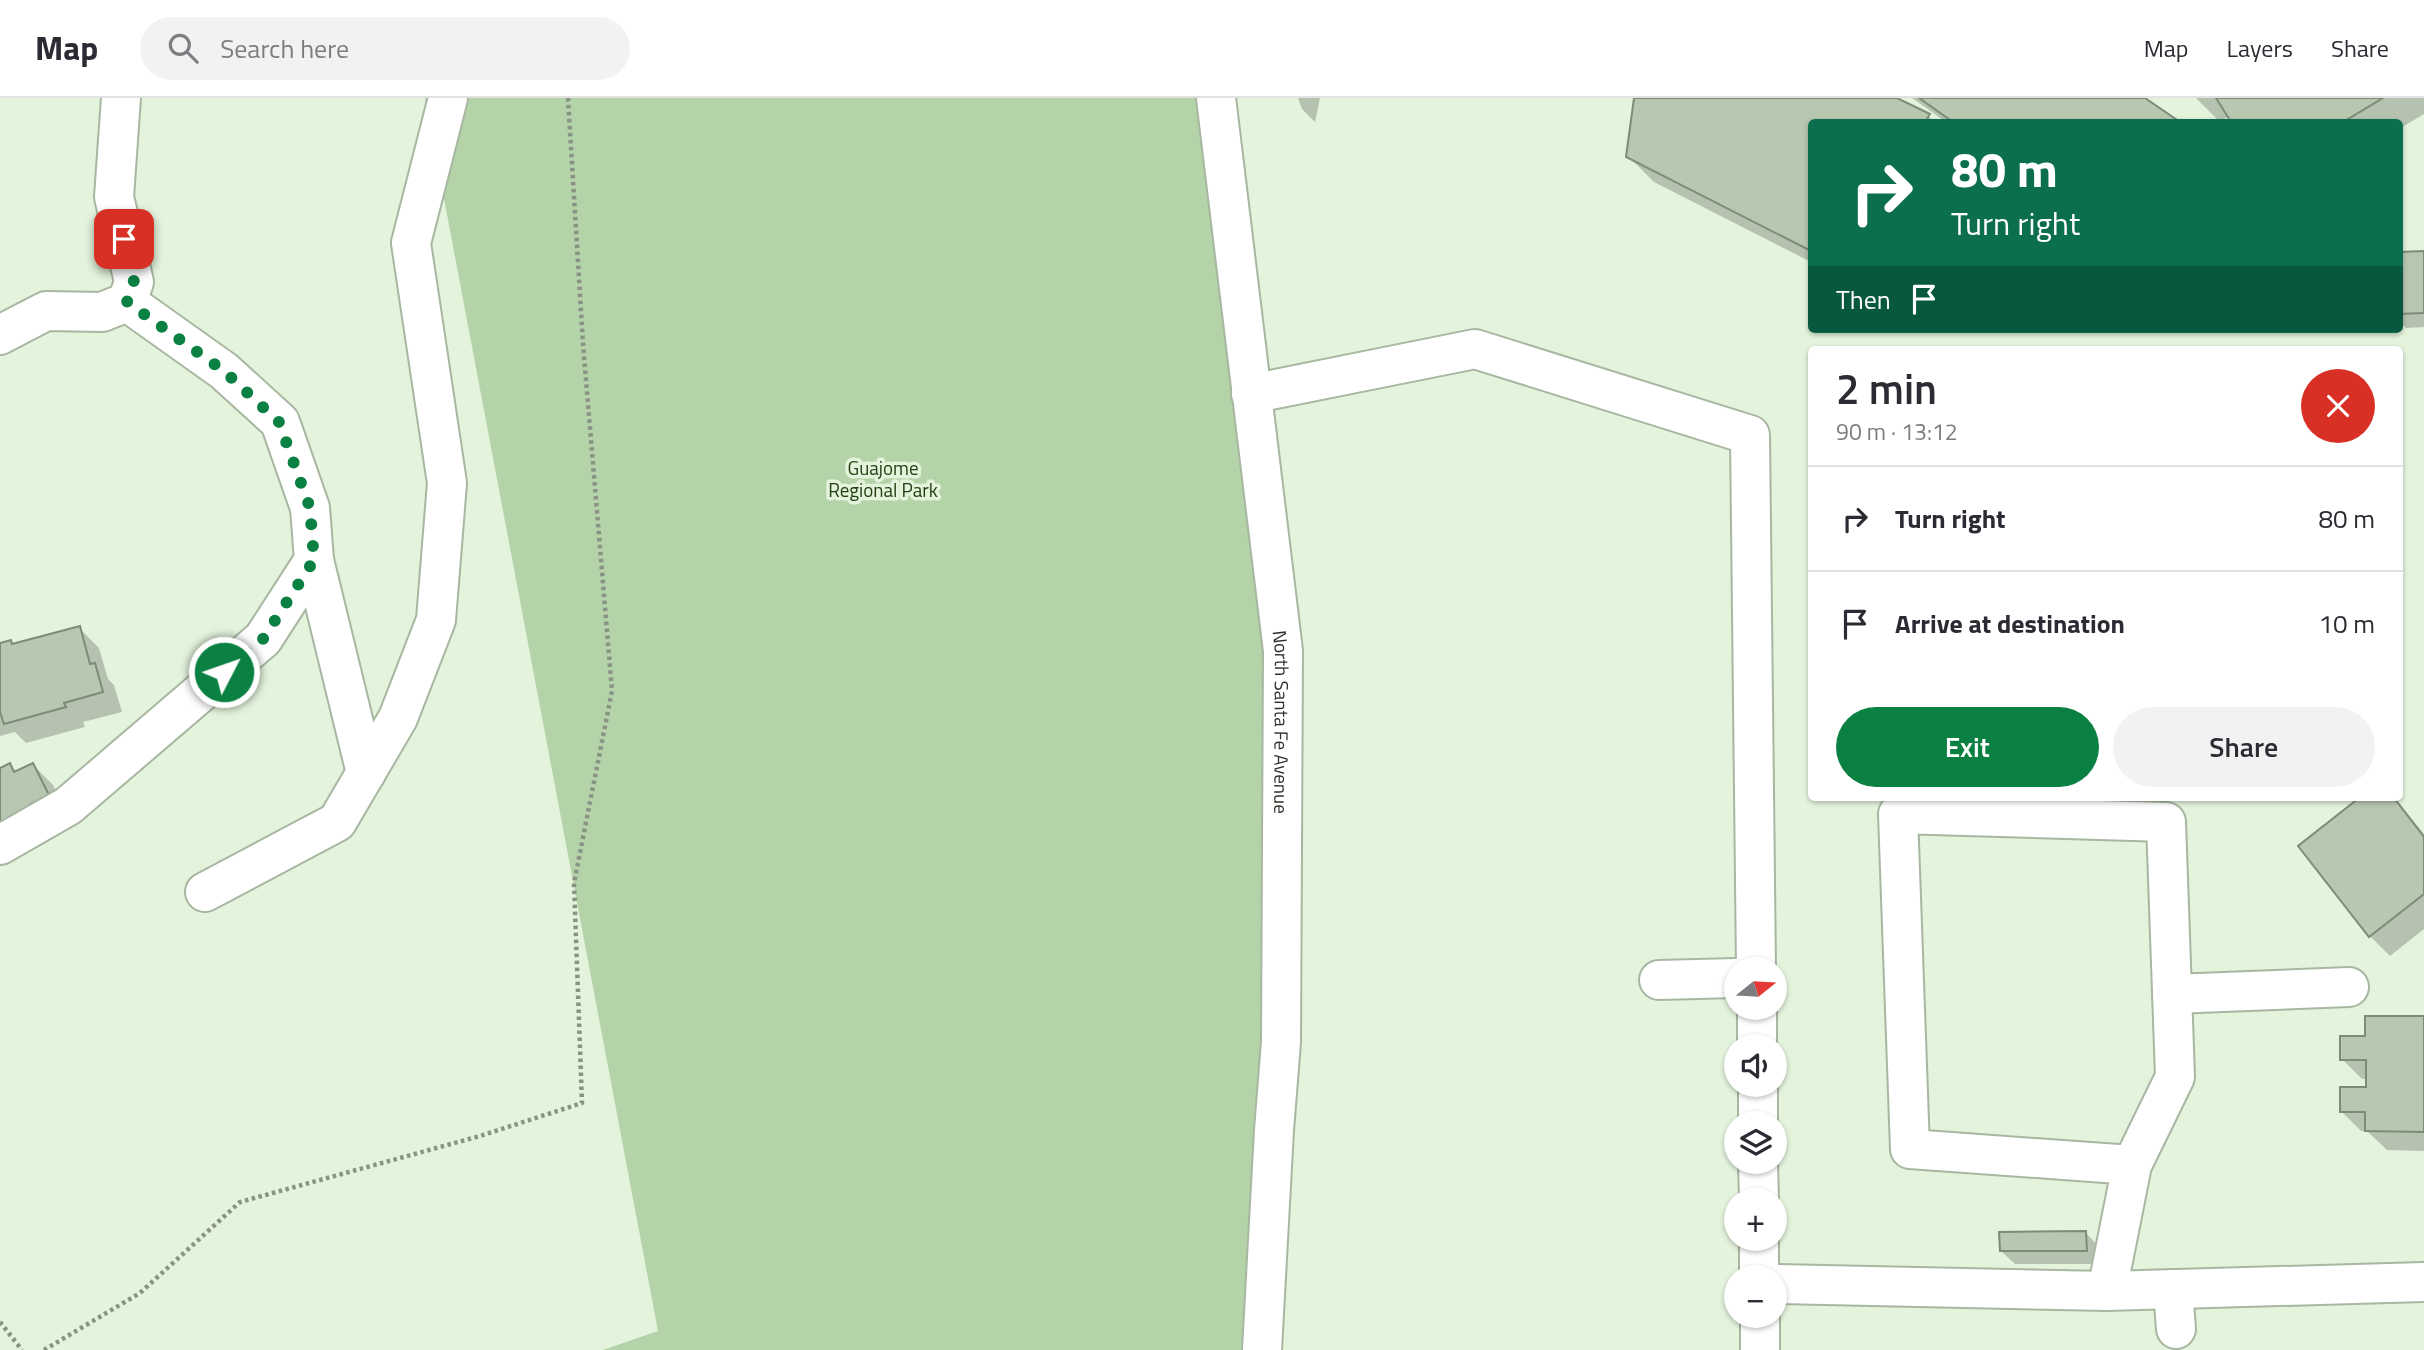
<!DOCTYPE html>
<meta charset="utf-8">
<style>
:root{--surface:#fff;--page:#f2f2f3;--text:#2b2b33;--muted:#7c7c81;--line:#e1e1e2;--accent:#0b8043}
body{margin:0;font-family:"Titillium Web",sans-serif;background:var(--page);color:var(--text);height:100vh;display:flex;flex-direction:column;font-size:26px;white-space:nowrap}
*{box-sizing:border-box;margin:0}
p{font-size:23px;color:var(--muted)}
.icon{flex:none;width:38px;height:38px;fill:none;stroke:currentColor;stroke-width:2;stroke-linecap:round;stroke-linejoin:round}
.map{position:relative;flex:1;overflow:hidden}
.drawer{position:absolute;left:1808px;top:248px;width:595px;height:455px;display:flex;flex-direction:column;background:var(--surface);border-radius:7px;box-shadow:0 2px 5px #0004}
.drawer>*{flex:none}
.top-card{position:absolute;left:1808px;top:21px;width:595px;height:214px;border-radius:7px;box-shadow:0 2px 5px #0004;background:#0b6e4f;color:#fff;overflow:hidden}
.needle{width:46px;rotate:72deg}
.controls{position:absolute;left:1724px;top:859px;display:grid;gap:14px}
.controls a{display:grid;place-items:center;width:63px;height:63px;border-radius:50%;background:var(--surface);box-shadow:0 2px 5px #0004;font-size:35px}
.pin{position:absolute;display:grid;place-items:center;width:60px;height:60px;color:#fff;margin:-30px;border-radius:14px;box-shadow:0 4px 10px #0006}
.me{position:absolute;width:77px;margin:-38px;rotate:49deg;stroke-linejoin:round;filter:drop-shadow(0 0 5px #0008)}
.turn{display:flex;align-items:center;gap:24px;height:147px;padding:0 28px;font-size:32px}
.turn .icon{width:91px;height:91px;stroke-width:2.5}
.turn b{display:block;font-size:49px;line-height:60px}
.then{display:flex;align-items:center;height:66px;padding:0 28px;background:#0003;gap:14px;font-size:26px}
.round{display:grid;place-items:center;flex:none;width:74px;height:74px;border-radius:37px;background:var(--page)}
.overview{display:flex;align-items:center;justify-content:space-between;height:119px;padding:0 28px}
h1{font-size:42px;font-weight:600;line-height:52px}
.action{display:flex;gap:14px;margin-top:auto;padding:14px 28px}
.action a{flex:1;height:80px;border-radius:42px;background:var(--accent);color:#fff;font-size:28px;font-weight:600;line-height:80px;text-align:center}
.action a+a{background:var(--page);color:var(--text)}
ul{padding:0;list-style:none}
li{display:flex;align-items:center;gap:21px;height:105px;padding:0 28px;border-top:2px solid var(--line)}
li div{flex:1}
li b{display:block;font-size:26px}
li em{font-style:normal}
header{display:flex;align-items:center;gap:42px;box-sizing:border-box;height:98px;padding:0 35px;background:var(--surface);border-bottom:2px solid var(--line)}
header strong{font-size:33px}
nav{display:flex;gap:38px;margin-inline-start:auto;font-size:24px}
.search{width:490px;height:63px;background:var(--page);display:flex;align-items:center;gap:18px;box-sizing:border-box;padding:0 24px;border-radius:38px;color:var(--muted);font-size:26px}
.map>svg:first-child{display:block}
.green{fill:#b4d3a8}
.shadow{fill:#0003}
.building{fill:#b7c7b0;stroke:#7d8c77;stroke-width:2}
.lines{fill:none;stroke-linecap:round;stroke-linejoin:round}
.minor-casing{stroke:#a7b7a1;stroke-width:42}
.major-casing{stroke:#a7b7a1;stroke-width:42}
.path{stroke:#889383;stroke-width:4.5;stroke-dasharray:3.5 3.5;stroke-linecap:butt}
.minor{stroke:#fff;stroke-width:38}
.major{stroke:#fff;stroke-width:38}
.route{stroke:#0b8043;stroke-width:12;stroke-dasharray:0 21.6}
.labels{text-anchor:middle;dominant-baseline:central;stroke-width:7;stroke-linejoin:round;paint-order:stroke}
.park-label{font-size:19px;fill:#224113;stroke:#e3f3dc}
.street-label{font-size:19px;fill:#2c3229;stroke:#e3f3dc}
</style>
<header>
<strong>Map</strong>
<div class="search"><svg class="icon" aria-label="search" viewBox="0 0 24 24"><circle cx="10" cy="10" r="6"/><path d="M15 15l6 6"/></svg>Search here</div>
<nav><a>Map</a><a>Layers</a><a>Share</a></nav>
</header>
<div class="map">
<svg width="2424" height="1252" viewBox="0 0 2424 1252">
<rect width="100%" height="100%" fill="#e3f3dc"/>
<polygon class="green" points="425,0 1223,0 1273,439 1258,1252 603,1252 658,1233"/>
<g class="shadow">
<polygon points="1298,0 1320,0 1315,24 1302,11"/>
<polygon points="1635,0 1893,0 1928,18 1935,24 1811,24 1811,164 1654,84 1628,58"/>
<polygon points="1912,0 2142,0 2177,24 1946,24"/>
<polygon points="2196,0 2424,0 2424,16 2399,31 2399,24 2233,24 2229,18 2220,24"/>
<polygon points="2424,155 2424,229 2406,230 2399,223 2399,156"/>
<polygon points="79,530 99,550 108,581 114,587 122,614 83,624 85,629 26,645 15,634 0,638 0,615 10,613 0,612 0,547 10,544 14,547"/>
<polygon points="9,667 17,674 33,667 53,687 68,717 52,731 0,671"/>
<polygon points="2362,700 2395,700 2424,736 2424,831 2390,858 2370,838"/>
<polygon points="2424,920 2424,1053 2387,1052 2367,1033 2361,1033 2341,1013 2368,991 2368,981 2362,981 2342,961 2367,940"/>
<polygon points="2086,1135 2099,1149 2099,1166 2015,1166 2001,1153"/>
</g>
<g class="building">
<polygon points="1634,0 1897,0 1930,16 1925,24 1811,24 1811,153 1626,59"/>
<polygon points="1919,0 2145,0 2180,24 1953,24"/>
<polygon points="2216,0 2383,0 2343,24 2231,24"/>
<polygon points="2424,153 2424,215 2399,216 2399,154"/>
<polygon points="80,528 90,566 95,565 103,594 64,605 66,609 4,626 0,614 0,545 11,542 12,546"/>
<polygon points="10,665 14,674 33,665 49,697 31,706 33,711 0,727 0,670"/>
<polygon points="2359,700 2394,700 2424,739 2424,796 2369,839 2298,748"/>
<polygon points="2365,918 2424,918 2424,1034 2365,1033 2365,1014 2340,1014 2340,989 2366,989 2366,962 2340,962 2340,938 2365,938"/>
<polygon points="2086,1133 2087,1153 2000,1153 1999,1134"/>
</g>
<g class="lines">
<g class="minor-casing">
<g id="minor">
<polyline points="0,237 46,213 102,214 127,204 134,184 114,99 121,0"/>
<polyline points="1251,296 1475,251 1750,337 1756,872"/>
<polyline points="314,462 366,675"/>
<polyline points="0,747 68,708 263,541 314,462 310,410 280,324 224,273 127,204"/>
<polyline points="205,794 337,724 398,620 436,522 447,385 411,145 448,0"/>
<polyline points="1659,882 1736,880"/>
<polyline points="2172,896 2349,889"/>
<polyline points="1757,910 1757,948"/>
<polyline points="1758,987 1758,1026"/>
<polyline points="1758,1064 1759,1102"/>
<polyline points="1759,1141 1759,1180"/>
<polyline points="1774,1186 2107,1193 2424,1184"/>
<polyline points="2173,1191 2176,1231"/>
<polyline points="2107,1193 2132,1067 2175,979 2166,724 1898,716 1910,1051 2132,1067"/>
<polyline points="1760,1218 1760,1252"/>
</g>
</g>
<g class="major-casing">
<g id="major">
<path id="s1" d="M1216 0 1283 553 1281 944 1274 1032 1262 1252"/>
</g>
</g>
<g class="path">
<polyline points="0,1224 22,1252"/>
<polyline points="44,1252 140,1195 240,1104 480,1038 582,1005 574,785 612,593 583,246 568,0"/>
</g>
<use href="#minor" class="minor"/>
<use href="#major" class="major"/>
</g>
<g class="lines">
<polyline class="route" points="124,141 134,184 127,204 224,273 279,324 310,410 314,462 263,541 224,574"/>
</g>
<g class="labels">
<g class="park-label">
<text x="883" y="369">Guajome<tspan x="883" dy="22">Regional Park</tspan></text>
</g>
<g class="street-label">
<text stroke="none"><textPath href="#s1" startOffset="628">North Santa Fe Avenue</textPath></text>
</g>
</g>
</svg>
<div class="controls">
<a><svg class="needle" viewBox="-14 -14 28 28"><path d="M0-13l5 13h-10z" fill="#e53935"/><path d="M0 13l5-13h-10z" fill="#7c7c81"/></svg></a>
<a><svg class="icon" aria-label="sound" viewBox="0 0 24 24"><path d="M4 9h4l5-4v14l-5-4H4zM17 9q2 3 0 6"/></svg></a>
<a><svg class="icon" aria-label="layers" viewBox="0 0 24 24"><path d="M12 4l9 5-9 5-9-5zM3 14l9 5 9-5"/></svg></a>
<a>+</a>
<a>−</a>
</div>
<div class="pin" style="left:124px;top:141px;background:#d93025"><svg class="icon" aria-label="arrive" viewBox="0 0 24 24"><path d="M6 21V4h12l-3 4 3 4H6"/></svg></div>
<svg class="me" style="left:224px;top:574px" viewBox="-20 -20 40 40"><circle r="17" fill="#0b8043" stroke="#fff" stroke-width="3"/><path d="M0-11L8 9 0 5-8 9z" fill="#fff"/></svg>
<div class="top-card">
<div class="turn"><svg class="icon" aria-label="right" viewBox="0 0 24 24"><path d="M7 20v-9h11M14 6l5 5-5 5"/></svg><div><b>80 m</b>Turn right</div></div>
<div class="then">Then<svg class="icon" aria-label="arrive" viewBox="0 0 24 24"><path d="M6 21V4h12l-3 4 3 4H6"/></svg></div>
</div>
<section class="drawer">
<div class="overview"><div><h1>2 min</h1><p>90 m · 13:12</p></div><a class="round" style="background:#d93025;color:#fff"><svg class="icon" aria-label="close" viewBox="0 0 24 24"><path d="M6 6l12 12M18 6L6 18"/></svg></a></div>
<ul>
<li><svg class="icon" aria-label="right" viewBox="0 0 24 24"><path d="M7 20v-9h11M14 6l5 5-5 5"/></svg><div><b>Turn right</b></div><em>80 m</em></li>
<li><svg class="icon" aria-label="arrive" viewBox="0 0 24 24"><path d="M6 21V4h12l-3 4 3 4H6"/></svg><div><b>Arrive at destination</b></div><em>10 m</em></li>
</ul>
<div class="action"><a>Exit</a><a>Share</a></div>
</section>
</div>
